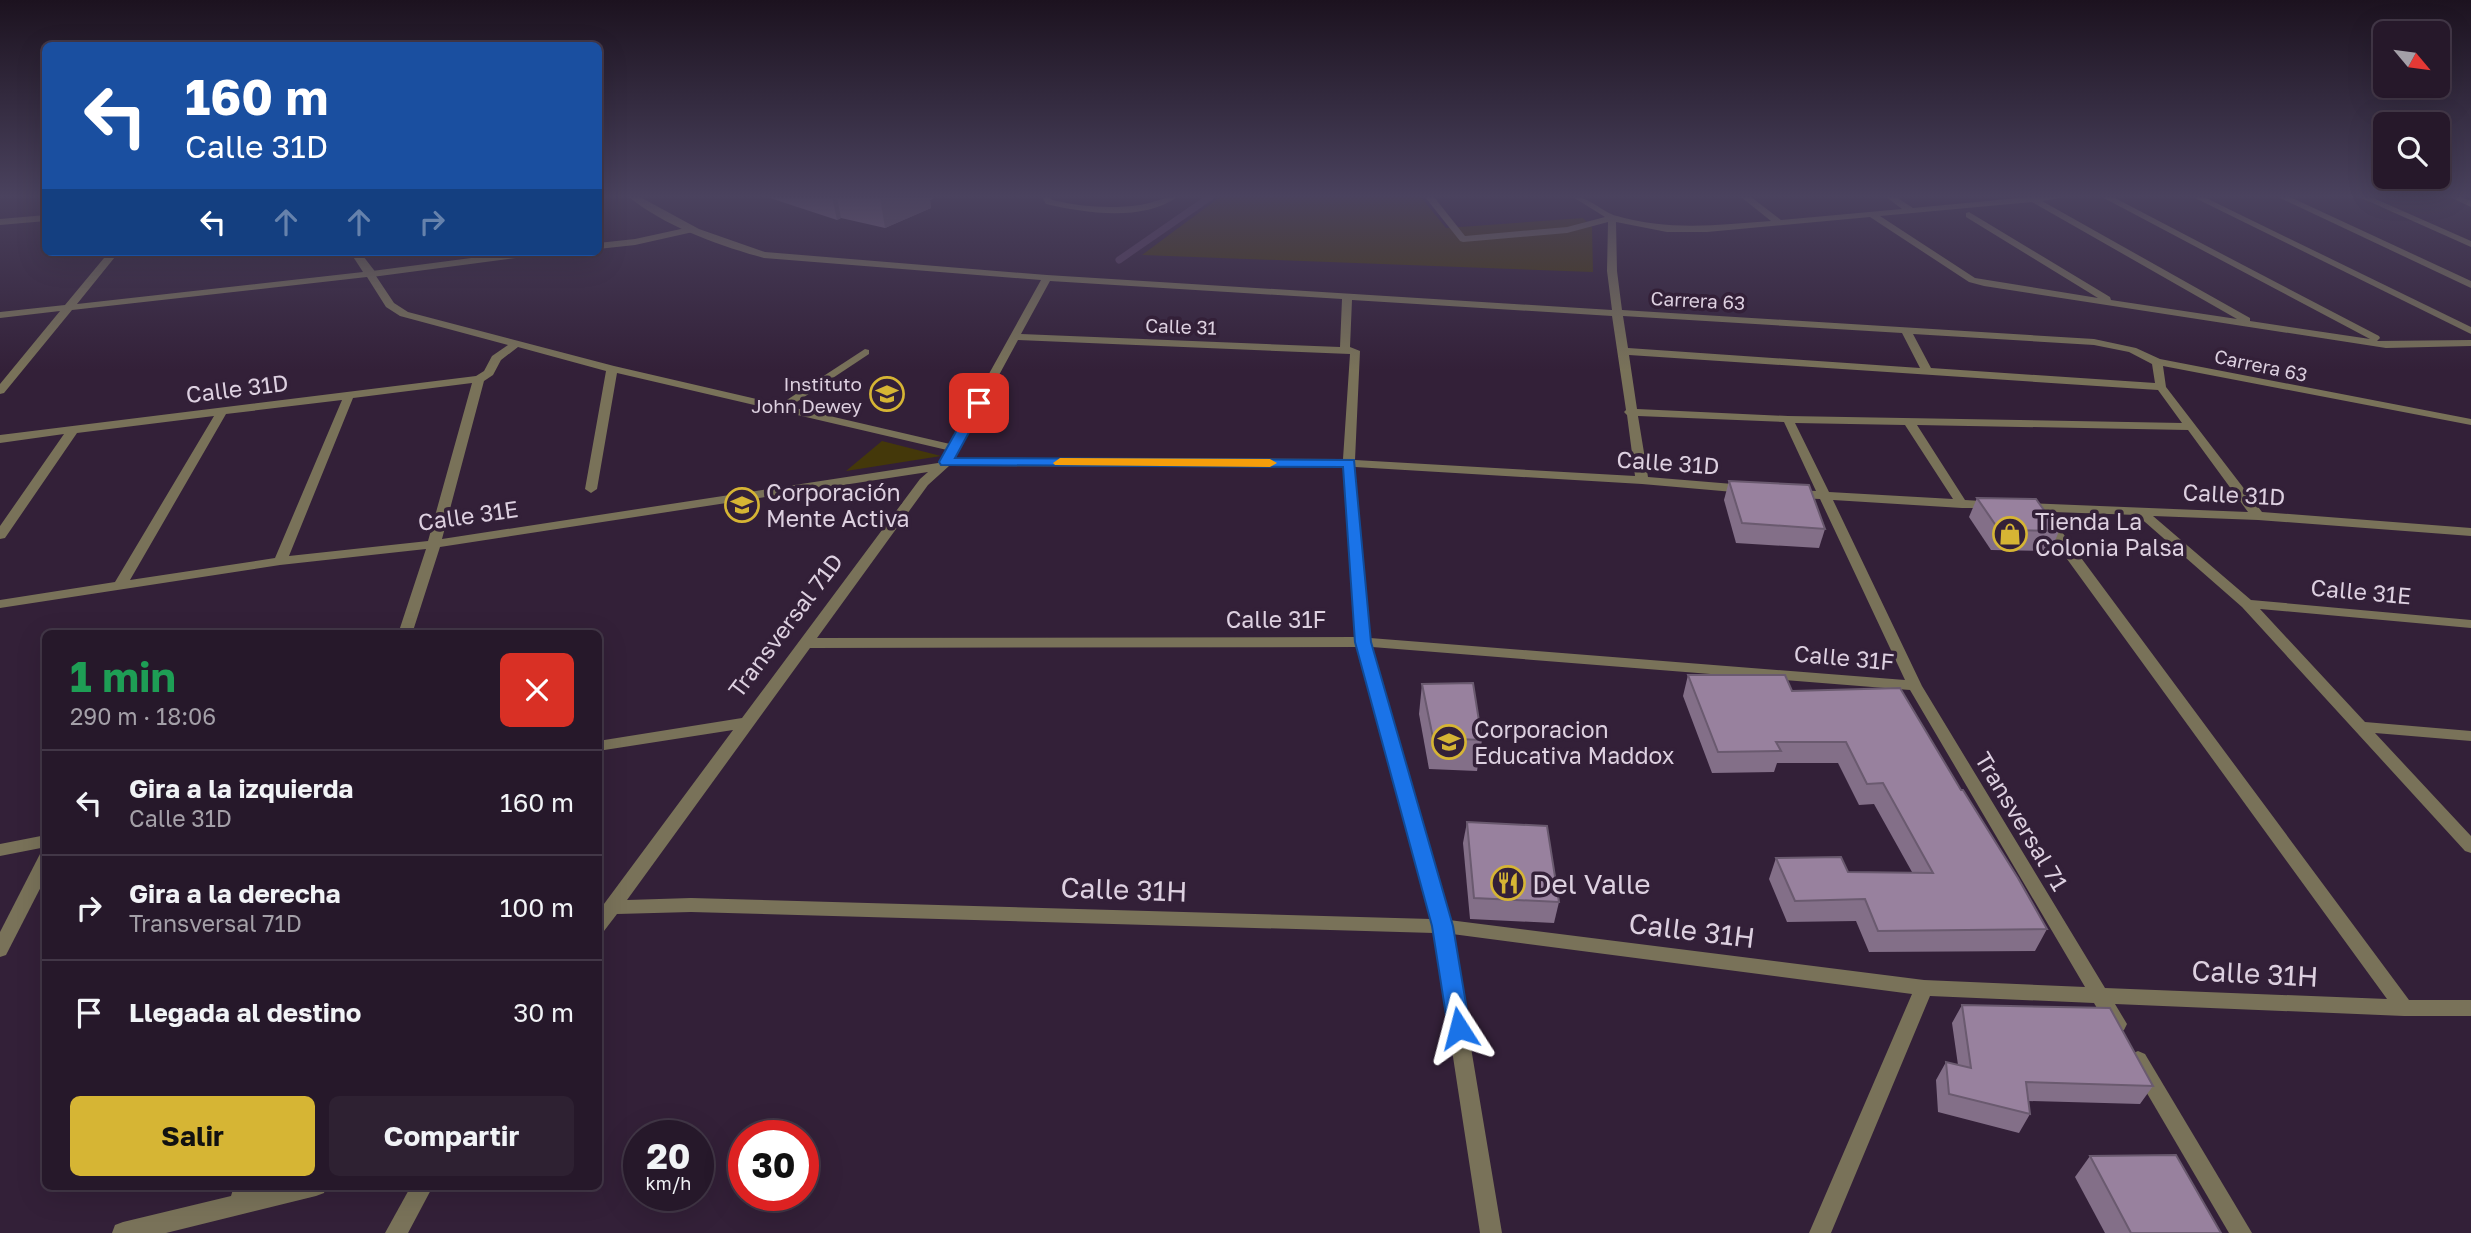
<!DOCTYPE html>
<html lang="es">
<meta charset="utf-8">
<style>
:root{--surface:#26182a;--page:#2e2132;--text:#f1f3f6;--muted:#a4a0a8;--line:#423747;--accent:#d6b534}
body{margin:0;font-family:"Golos Text",sans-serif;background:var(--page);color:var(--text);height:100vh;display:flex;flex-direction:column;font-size:26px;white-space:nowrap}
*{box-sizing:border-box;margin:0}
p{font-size:23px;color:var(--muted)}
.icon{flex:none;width:38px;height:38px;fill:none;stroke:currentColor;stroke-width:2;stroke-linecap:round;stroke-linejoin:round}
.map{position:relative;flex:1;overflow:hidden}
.panel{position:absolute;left:42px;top:630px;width:560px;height:560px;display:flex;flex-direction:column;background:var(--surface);border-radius:10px;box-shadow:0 7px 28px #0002,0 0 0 2px var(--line)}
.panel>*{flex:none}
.hud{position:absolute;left:42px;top:42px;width:560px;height:214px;border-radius:10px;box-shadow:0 7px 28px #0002,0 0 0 2px var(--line);background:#1a4fa0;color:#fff;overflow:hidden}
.needle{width:46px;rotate:119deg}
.fabs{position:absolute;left:2373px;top:21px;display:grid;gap:14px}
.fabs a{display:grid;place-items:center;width:77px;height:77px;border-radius:10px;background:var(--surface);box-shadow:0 7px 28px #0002,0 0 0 2px var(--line);font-size:35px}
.speed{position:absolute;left:623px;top:1120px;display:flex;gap:14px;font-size:35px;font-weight:700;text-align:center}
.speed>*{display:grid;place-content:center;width:91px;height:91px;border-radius:50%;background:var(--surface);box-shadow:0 7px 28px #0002,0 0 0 2px var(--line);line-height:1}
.speed small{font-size:18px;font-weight:400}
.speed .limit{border:10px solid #d22;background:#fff;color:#111}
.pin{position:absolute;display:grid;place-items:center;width:60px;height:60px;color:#fff;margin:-30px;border-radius:14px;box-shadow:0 4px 10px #0006}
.me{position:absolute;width:77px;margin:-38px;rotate:351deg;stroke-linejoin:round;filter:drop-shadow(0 0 5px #0008)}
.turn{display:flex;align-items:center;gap:24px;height:147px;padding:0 28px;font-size:32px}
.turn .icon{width:91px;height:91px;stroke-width:2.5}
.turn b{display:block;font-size:49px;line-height:60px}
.lanes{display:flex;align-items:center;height:66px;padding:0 28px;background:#0003;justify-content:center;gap:35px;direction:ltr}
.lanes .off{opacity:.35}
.round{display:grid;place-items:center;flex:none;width:74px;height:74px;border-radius:10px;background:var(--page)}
.headline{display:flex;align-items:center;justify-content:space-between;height:119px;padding:0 28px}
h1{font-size:42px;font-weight:700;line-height:52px;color:#1e9e55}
.primary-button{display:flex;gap:14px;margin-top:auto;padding:14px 28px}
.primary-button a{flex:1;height:80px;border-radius:10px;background:var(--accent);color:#111;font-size:28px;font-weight:700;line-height:80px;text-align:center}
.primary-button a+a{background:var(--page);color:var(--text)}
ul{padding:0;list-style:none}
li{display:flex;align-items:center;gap:21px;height:105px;padding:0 28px;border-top:2px solid var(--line)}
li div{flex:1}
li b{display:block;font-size:26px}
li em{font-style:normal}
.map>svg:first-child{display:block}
.green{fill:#44380a}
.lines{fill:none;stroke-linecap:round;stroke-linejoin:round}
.stream{stroke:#573e5e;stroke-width:7}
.service{fill:#797259;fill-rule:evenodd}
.minor{fill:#797259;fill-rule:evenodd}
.wall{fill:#836f88}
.shaded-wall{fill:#6a5a6f}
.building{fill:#98819e;stroke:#6a5a6f;stroke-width:2}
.route{fill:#1a73e8;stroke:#114b97;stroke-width:2}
.slow{fill:#f59e0b}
.labels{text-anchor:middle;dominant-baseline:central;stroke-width:7;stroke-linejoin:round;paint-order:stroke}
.far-street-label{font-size:19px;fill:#ddd0e0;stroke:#332038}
.far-poi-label{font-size:19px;fill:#ddd0e0;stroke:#332038;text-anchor:end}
.street-label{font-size:23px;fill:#ddd0e0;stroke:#332038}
.poi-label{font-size:23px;fill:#ddd0e0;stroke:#332038;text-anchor:start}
.near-poi-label{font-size:28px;fill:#ddd0e0;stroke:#332038;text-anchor:start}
.near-street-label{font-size:28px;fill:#ddd0e0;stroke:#332038}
</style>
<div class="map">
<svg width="2471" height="1233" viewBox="0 0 2471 1233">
<rect width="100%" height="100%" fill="#332038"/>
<g class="green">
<polygon points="1220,197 1421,197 1446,228 1583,218 1592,227 1593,272 1142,255"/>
<polygon points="882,441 941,456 846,471"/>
</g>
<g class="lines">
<polyline class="stream" points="1119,260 1210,197"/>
<g class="service">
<polygon points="690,227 693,228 693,232 635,245 598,249 598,243 635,239"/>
<polygon points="517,252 543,252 538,255 372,277 367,274 372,271"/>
<polygon points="865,349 869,350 869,354 783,411 779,412 773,409"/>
<polygon points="46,853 46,877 6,955 0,957 0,932 40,854"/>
</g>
<g class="minor">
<path d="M629 197H640L699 229 765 252 1047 275 1612 310 1607 271 1608 222 1567 233 1463 242 1460 241 1425 197H1434L1465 236 1567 227 1605 217 1573 197C1591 197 1601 212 1617 216 1668 231 1719 225 1771 221L1741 197H1751L1781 220 1902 209 1886 197H1896L1913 208 2029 197H2065L2042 201 2250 318V321L2370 339 2102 197H2113L2379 336 2380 338 2377 341 2471 340V346L2386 348 1984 286 1969 282 1870 217 1707 232H1667L1616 222 1617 271 1622 310 2094 339 2136 348 2160 359 2471 419V425L2163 366 2166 387 2262 512 2471 528V536L2258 520 2153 516 2251 600 2471 620V628L2260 609 2365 722 2471 731V741L2375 733 2471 836V853L2465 851 2242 607 2137 515 2024 511 2018 507 2024 503 2248 512 2188 430 1917 425 1965 500 1997 502 1999 505 1997 508H1962L1833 500 1922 686 2105 988 2387 999 2043 526 2042 523 2048 519 2053 520 2409 1000H2471V1016H2404L2115 1004 2127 1024 2124 1030 2117 1032 2110 1030 2094 1003 1930 996 1831 1233H1809L1912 994 1452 934 1502 1233H1480L1434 933 691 912 617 914 604 931 598 933V912L733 730 598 751V741L742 718 920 479 928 472 440 547 412 634H398L426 549 280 565 0 608V600L115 582 214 416 77 433 5 538 0 539V526L64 434 0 443V435L476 376 484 371 492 356 508 345 400 316 386 307 367 277 72 310 4 393 0 394V384L60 311 0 318V312L65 305 109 252H119L77 304 363 272 350 252H360L377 274 376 276 394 303 408 312 614 366 950 444 1041 280 764 258C720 246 664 226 629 197ZM2032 202 2237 319 2111 300 2110 297 1969 212 1966 213V217L2098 298 1975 278 1880 216ZM1050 281 1342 299 1340 347 1021 334ZM1352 300 1612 316 1626 410 1624 412 1627 415 1635 476 1355 460 1360 351 1350 347ZM1623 316 1902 333 1920 368 1628 348ZM1913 334 2094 345 2129 352 2152 364 2155 383 1931 368ZM1018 340 1350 354 1343 459 954 458ZM518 347 606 371 585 489 591 493 597 489 617 373 947 450 938 463 442 539 484 381 493 375 501 360ZM1629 355 2158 390 2182 423 1788 416 1637 409ZM472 383 428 541 289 556 353 398ZM342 400 275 558 130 580 226 414ZM1638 416 1784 422 1816 491 1796 490 1790 494 1796 498 1820 499 1905 680 1370 638 1355 467 1642 484 1745 493 1751 489 1745 485 1648 477ZM1795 423 1905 425 1953 499 1829 492ZM949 466 1343 467 1356 637 817 638 928 485ZM1357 647 1431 919 691 898 627 900 810 648ZM1372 647 1910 690 2085 987 1924 980 1449 920Z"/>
<path d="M1042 197H1050L1052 200C1081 207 1111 209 1140 205 1153 203 1164 197 1177 197 1142 222 1085 213 1046 204Z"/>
<polygon points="2193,197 2204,197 2471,327 2471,334"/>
<polygon points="2278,197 2290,197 2471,281 2471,288"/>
<polygon points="2359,197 2371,197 2471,241 2471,247"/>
<polygon points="2450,197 2462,197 2471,201 2471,207"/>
<polygon points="46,215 46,221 0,225 0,219"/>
<polygon points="46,835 46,847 0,856 0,844"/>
<polygon points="2138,1051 2145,1054 2252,1233 2229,1233 2131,1066 2128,1060 2131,1054"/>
<polygon points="234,1186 256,1186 254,1191 272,1186 326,1186 324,1193 316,1196 166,1233 112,1233 115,1225 123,1222 231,1196"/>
<polygon points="411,1186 433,1186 408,1233 385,1233"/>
</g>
</g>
<g class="wall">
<polygon points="767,197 934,197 934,198 930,200 931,208 885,228 841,218 837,220"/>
<polygon points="1729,481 1825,529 1819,548 1736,543 1724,500"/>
<polygon points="1977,498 2059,531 2051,551 1991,550 1969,517"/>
<polygon points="1688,675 1792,691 1961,790 2047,929 2035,951 1869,952 1856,921 1787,922 1769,879 1776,858 1848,872 1912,872 1874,804 1859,805 1838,763 1777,763 1774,772 1712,773 1683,696"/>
<polygon points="1422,684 1482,740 1477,771 1429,769 1419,714"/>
<polygon points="1467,822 1559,902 1554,923 1470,919 1463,843"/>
<polygon points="1962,1005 2153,1086 2140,1104 2028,1101 2030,1114 2019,1133 1938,1112 1936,1080 1946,1062 1958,1065 1952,1023"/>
<polygon points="2090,1156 2221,1233 2105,1233 2075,1177"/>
</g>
<g class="shaded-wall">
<polygon points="832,197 837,197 841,218 837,220"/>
<polygon points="880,197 934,197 934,198 930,200 931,208 885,228"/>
</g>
<g class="building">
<polygon points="1729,481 1809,485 1825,529 1742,523"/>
<polygon points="1977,498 2036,499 2059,531 1999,530"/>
<polygon points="1688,675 1785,675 1792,691 1900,688 1961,790 1963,790 2018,878 2047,929 1878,931 1865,899 1795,901 1776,858 1841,857 1848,872 1933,873 1883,783 1867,784 1846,742 1776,742 1781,751 1718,752"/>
<polygon points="1473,683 1482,740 1433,738 1422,684"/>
<polygon points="1467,822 1547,826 1559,902 1474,898"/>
<polygon points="1962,1005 2110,1008 2153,1086 2026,1082 2030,1114 1949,1094 1946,1062 1971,1068"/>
<polygon points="2176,1155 2221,1233 2131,1233 2090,1156"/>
</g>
<linearGradient id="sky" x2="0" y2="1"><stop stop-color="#1c121f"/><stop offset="0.53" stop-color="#4a425e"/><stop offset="1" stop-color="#4a425e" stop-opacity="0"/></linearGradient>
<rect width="2471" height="370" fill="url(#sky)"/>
<polygon class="route" points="979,399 985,403 955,458 1354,460 1371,642 1453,926 1470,1028 1466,1035 1459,1038 1451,1035 1448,1028 1432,926 1355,642 1343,467 941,465 939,462 972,403"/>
<polygon class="slow" points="1060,458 1270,459 1277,463 1270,467 1055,465 1053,463"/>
<defs>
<g id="school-ring" transform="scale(1.75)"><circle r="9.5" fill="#332038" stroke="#d6b534" stroke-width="1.5"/><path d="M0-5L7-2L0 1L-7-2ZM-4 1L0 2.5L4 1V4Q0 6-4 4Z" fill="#d6b534"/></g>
<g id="shop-ring" transform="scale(1.75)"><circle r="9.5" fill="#332038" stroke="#d6b534" stroke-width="1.5"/><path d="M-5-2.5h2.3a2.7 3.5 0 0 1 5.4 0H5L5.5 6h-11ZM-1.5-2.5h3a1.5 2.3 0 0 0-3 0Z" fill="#d6b534"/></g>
<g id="restaurant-ring" transform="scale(1.75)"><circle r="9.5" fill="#332038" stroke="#d6b534" stroke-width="1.5"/><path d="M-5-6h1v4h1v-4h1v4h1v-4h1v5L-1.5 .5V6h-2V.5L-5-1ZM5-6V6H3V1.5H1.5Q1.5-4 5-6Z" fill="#d6b534"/></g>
</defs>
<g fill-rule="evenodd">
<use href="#school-ring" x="887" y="394"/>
<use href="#school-ring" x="742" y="505"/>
<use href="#shop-ring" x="2010" y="534"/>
<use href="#school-ring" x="1449" y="742"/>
<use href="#restaurant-ring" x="1508" y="883"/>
</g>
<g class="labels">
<g class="far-street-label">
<text transform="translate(1698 300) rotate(3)">Carrera 63</text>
<text transform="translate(1181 326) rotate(2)">Calle 31</text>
<text transform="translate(2261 365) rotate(12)">Carrera 63</text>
</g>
<g class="far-poi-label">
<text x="862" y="383">Instituto<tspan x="862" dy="22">John Dewey</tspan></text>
</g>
<g class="street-label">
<text transform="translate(237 388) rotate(-7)">Calle 31D</text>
<text transform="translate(1668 462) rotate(4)">Calle 31D</text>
<text transform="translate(2234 494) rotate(3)">Calle 31D</text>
<text transform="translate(468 515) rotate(-8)">Calle 31E</text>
<text transform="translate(2361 591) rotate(5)">Calle 31E</text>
<text x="1276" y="619">Calle 31F</text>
<text transform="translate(785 625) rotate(-53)">Transversal 71D</text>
<text transform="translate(1844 657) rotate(5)">Calle 31F</text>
<text transform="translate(2022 821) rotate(59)">Transversal 71</text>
</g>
<g class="poi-label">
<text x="766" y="492">Corporación<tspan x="766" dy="26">Mente Activa</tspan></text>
<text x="2035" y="521">Tienda La<tspan x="2035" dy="26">Colonia Palsa</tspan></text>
<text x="1474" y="729">Corporacion<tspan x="1474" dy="26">Educativa Maddox</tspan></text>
</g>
<g class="near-poi-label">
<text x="1532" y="883">Del Valle</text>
</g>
<g class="near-street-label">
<text transform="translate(1124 889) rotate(2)">Calle 31H</text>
<text transform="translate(1692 930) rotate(7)">Calle 31H</text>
<text transform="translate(2255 973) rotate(3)">Calle 31H</text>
</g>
</g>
</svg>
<div class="fabs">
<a><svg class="needle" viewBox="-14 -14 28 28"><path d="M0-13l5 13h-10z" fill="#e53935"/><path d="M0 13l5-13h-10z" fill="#a4a0a8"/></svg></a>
<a><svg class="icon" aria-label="search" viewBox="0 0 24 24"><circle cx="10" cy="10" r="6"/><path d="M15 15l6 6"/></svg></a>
</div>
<div class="speed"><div>20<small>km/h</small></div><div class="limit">30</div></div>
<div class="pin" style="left:979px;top:403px;background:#d93025"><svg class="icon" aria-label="arrive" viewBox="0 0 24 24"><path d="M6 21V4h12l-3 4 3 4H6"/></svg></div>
<svg class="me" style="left:1459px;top:1028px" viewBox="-20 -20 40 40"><path d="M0-17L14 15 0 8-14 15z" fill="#1a73e8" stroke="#fff" stroke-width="4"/></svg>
<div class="hud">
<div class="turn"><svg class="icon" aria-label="left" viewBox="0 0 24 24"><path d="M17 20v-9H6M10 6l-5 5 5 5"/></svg><div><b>160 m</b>Calle 31D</div></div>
<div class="lanes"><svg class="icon" aria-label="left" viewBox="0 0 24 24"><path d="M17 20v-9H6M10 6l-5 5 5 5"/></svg><svg class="icon off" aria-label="ahead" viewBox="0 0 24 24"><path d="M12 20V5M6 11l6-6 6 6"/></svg><svg class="icon off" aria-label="ahead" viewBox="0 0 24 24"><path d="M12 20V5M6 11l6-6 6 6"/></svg><svg class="icon off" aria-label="right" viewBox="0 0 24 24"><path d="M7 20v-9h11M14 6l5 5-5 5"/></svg></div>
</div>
<section class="panel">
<div class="headline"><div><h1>1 min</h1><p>290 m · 18:06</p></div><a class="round" style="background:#d93025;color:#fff"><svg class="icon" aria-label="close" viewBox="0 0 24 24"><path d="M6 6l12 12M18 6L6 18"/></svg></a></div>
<ul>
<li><svg class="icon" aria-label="left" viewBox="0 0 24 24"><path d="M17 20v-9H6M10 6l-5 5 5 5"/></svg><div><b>Gira a la izquierda</b><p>Calle 31D</p></div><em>160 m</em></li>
<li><svg class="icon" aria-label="right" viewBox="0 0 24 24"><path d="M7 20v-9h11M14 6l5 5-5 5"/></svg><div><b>Gira a la derecha</b><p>Transversal 71D</p></div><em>100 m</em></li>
<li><svg class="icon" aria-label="arrive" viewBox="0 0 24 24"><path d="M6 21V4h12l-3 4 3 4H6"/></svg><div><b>Llegada al destino</b></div><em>30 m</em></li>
</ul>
<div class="primary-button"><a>Salir</a><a>Compartir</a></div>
</section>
</div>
